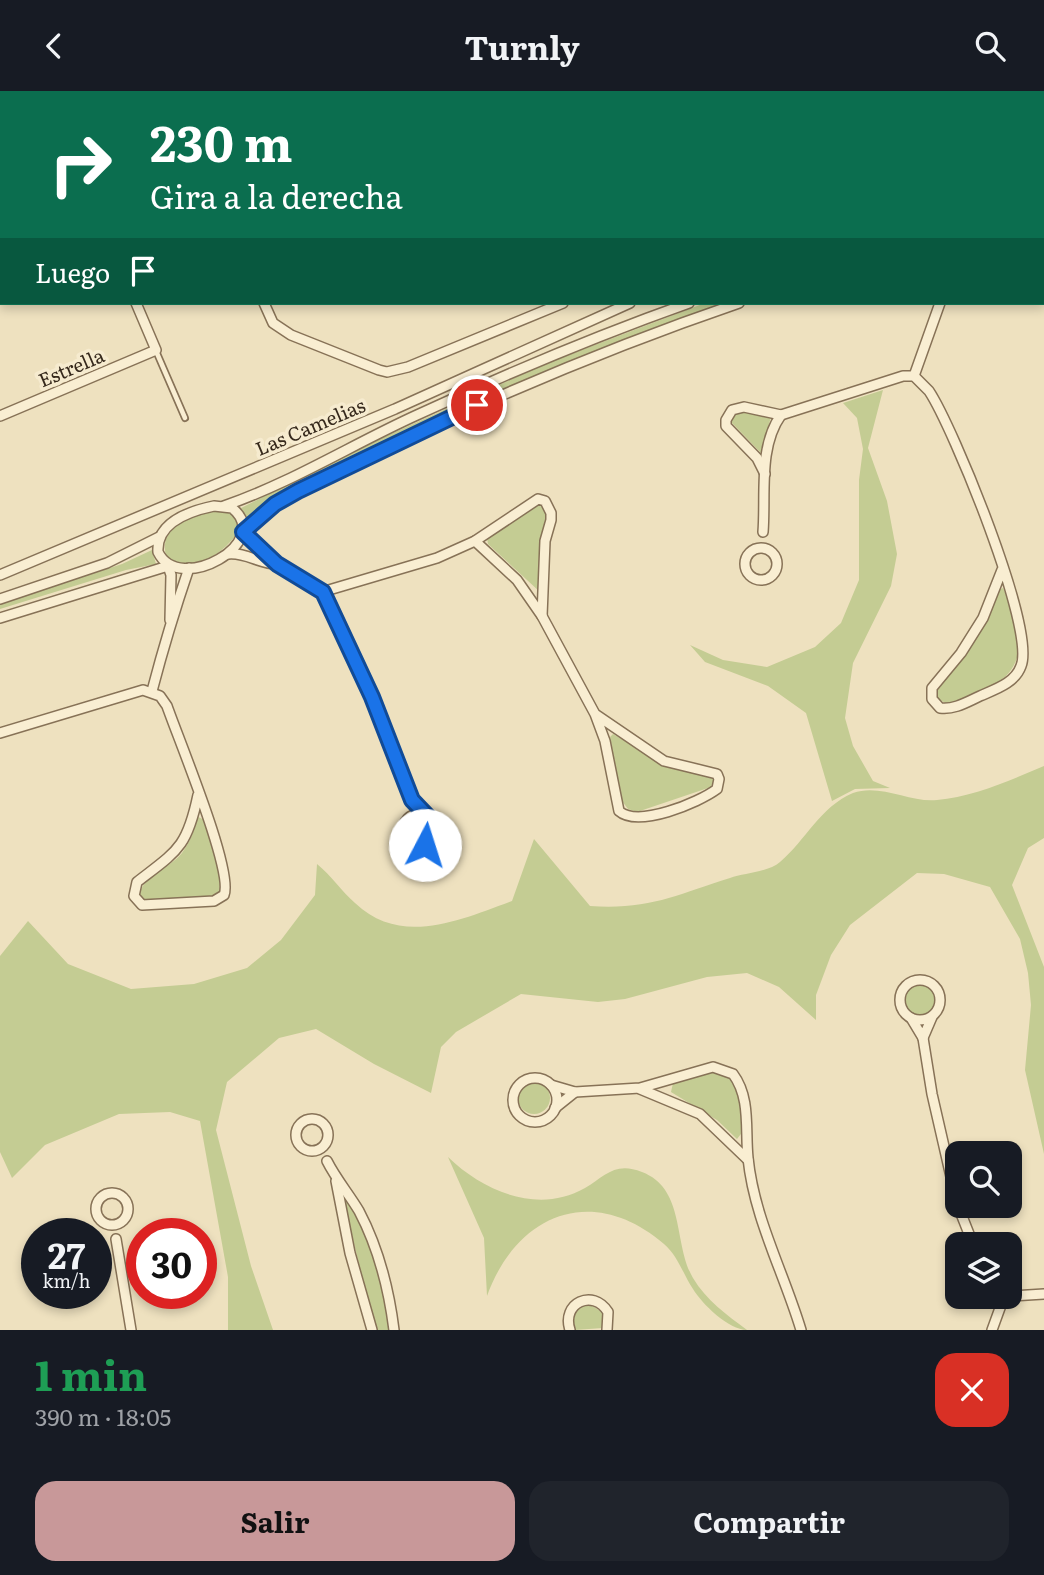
<!DOCTYPE html>
<html lang="es">
<meta charset="utf-8">
<style>
:root{--surface:#171b24;--page:#20242c;--text:#f1f3f6;--muted:#9ea1a6;--accent:#c89899}
body{margin:0;font-family:Literata,serif;background:var(--page);color:var(--text);height:100vh;display:flex;flex-direction:column;font-size:26px;white-space:nowrap}
*{box-sizing:border-box;margin:0}
p{font-size:23px;color:var(--muted)}
.icon{flex:none;width:38px;height:38px;fill:none;stroke:currentColor;stroke-width:2;stroke-linecap:round;stroke-linejoin:round}
.map{position:relative;height:1239px;overflow:hidden}
.drawer{display:flex;flex-direction:column;background:var(--surface);flex:1}
.drawer>*{flex:none}
.hud{position:absolute;left:0px;top:0px;width:1045px;height:214px;box-shadow:0 4px 10px #0003;background:#0b6e4f;color:#fff;overflow:hidden}
.tools{position:absolute;left:945px;top:1050px;display:grid;gap:14px}
.tools a{display:grid;place-items:center;width:77px;height:77px;border-radius:14px;background:var(--surface);box-shadow:0 4px 10px #0003;font-size:35px}
.speed{position:absolute;left:21px;top:1127px;display:flex;gap:14px;font-size:35px;font-weight:700;text-align:center}
.speed>*{display:grid;place-content:center;width:91px;height:91px;border-radius:50%;background:var(--surface);box-shadow:0 4px 10px #0003;line-height:1}
.speed small{font-size:18px;font-weight:400}
.speed .limit{border:10px solid #d22;background:#fff;color:#111}
.pin{position:absolute;display:grid;place-items:center;width:60px;height:60px;color:#fff;margin:-30px;border:4px solid #fff;border-radius:50%;box-shadow:0 2px 7px #0007}
.me{position:absolute;width:77px;margin:-38px;rotate:5deg;stroke-linejoin:round;filter:drop-shadow(0 0 5px #0008)}
.turn{display:flex;align-items:center;gap:24px;height:147px;padding:0 35px;font-size:32px}
.turn .icon{width:91px;height:91px;stroke-width:2.5}
.turn b{display:block;font-size:49px;line-height:60px}
.then{display:flex;align-items:center;height:66px;padding:0 35px;background:#0003;gap:14px;font-size:26px}
.round{display:grid;place-items:center;flex:none;width:74px;height:74px;border-radius:21px;background:var(--page)}
.overview{display:flex;align-items:center;justify-content:space-between;height:119px;padding:0 35px}
h1{font-size:42px;font-weight:700;line-height:52px;color:#1e9e55}
.primary-button{display:flex;gap:14px;margin-top:auto;padding:14px 35px}
.primary-button a{flex:1;height:80px;border-radius:21px;background:var(--accent);color:#111;font-size:28px;font-weight:700;line-height:80px;text-align:center}
.primary-button a+a{background:var(--page);color:var(--text)}
header{display:flex;justify-content:space-between;align-items:center;height:91px;padding:0 35px;background:var(--surface);font-size:32px;font-weight:700}
.map>svg:first-child{display:block}
.green{fill:#c4cc93}
.lines{fill:none;stroke-linecap:round;stroke-linejoin:round}
.service-casing{stroke:#877257;stroke-width:8}
.minor-casing{stroke:#877257;stroke-width:12}
.service{stroke:#f9eed2;stroke-width:4.5}
.minor{stroke:#f9eed2;stroke-width:9}
.route-casing{stroke:#114b97;stroke-width:18}
.route{stroke:#1a73e8;stroke-width:12}
.labels{text-anchor:middle;dominant-baseline:central;stroke-width:7;stroke-linejoin:round;paint-order:stroke}
.street-label{font-size:19px;fill:#36291c;stroke:#f6ebcf}
</style>
<header><svg class="icon" aria-label="back" viewBox="0 0 24 24"><path d="M15 5l-7 7 7 7"/></svg>Turnly<svg class="icon" aria-label="search" viewBox="0 0 24 24"><circle cx="10" cy="10" r="6"/><path d="M15 15l6 6"/></svg></header>
<div class="map">
<svg width="1044" height="1239" viewBox="0 0 1044 1239">
<rect width="100%" height="100%" fill="#eee1bf"/>
<g class="green">
<polygon points="341,0 689,0 341,2"/>
<path d="M705 212H727C607 254 491 302 376 356 333 377 281 395 247 430L241 417 360 357 545 273Z"/>
<polygon points="883,299 868,357 887,410 897,463 891,495 853,572 845,627 853,655 873,690 890,697 855,698 832,710 806,622 768,595 705,571 690,554 723,569 767,576 815,556 841,532 859,489 859,389 863,358 857,327 843,312"/>
<polygon points="738,319 771,326 761,362 731,331"/>
<polygon points="539,413 547,419 542,443 540,501 488,453 487,447"/>
<path d="M228 419 236 424 240 438C225 462 197 481 168 470 152 433 200 420 228 419Z"/>
<polygon points="152,459 156,473 126,479 0,518 0,513 122,473"/>
<path d="M1003 497C1035 569 1019 592 947 613L937 607V600L976 548 998 499Z"/>
<path d="M613 643C651 665 667 675 711 684L714 689 711 696 637 721 628 718 622 710 610 646Z"/>
<path d="M1044 675V747L1028 757 1012 794 1044 876V1063L1025 979 1031 914 1028 882 1020 848 990 796 944 783 917 782 850 834 831 864 816 904V929L779 896 747 882 707 886 625 908 598 911 521 903 456 941 441 956 431 1002 374 973 316 938 279 947 227 991 216 1039 251 1175 273 1239H228V1186L200 1030 170 1021 119 1023 45 1054 12 1087 0 1061V865L28 830 68 873 131 898 194 893 247 877 281 849 315 804 317 773C332 785 341 800 355 812 401 856 460 829 512 810L534 748 590 815C649 819 676 804 730 787 744 782 769 781 780 771 806 749 820 716 853 702 880 692 911 712 937 709 973 706 1011 689 1044 675Z"/>
<path d="M198 726 205 729 222 780 220 800 213 805 145 809 140 805C140 786 170 777 182 762 190 751 194 740 198 726Z"/>
<circle cx="920" cy="908" r="16"/>
<polygon points="717,979 735,989 744,1039 737,1048 717,1029 671,1001 673,992"/>
<circle cx="534" cy="1007" r="16"/>
<path d="M448 1066C483 1100 538 1124 585 1097 605 1085 615 1070 642 1081 686 1098 673 1153 693 1187 706 1209 727 1224 747 1239 729 1239 702 1213 693 1198 683 1183 678 1165 664 1153 593 1092 517 1122 487 1205L484 1147Z"/>
<path d="M343 1105 347 1106C369 1148 386 1192 389 1239H378L368 1212Z"/>
<polygon points="589,1213 602,1221 603,1237 575,1239 573,1224 579,1216"/>
</g>
<g class="lines">
<g class="service-casing">
<polyline id="service" points="156,260 185,327"/>
</g>
<g class="minor-casing">
<g id="minor">
<polyline points="47,0 48,2"/>
<polyline points="191,0 192,2"/>
<polyline points="1023,2 1025,0"/>
<polyline points="1043,34 1044,34"/>
<polyline points="1043,73 1044,73"/>
<polyline points="1043,94 1044,94"/>
<polyline points="1043,139 1044,139"/>
<polyline points="264,212 273,232 291,244 379,279 387,281 408,276 563,212"/>
<polyline points="914,285 940,212"/>
<polyline points="0,325 156,259 136,212"/>
<path d="M765 383 757 367 726 335V329L732 319 744 316 781 324 903 285H914L929 300C953 336 1036 538 1021 575 1015 592 996 598 980 605 967 611 954 619 940 617L932 608V597L961 562 983 527 1002 479"/>
<path d="M214 415 232 417C275 451 179 505 158 461 156 431 190 420 214 415Z"/>
<path d="M224 415C291 392 353 353 417 324 506 283 596 245 689 212"/>
<path d="M763 441C766 404 758 356 781 324"/>
<path d="M475 450 517 489 542 525 595 623 605 650 619 720C638 737 698 712 717 698L719 688 717 683 664 670 595 623"/>
<circle cx="761" cy="473" r="16"/>
<path d="M228 463C246 461 259 473 277 473"/>
<polyline points="0,484 395,318 630,212"/>
<path d="M322 501 277 473 243 441C278 402 333 383 380 360 497 304 616 254 739 212"/>
<polyline points="0,508 107,472 159,446"/>
<polyline points="0,527 168,475 171,484 170,529"/>
<path d="M152 600C163 558 175 518 189 477"/>
<path d="M0 642 143 599 160 605 167 615C178 647 234 781 224 804L214 810 142 814 134 805 137 791C177 760 187 757 198 704"/>
<polyline points="412,709 372,606 322,501 437,467 475,450 538,408 545,410 551,422 551,429 545,450 542,525"/>
<circle cx="419" cy="739" r="16"/>
<circle cx="920" cy="909" r="20"/>
<polyline points="911,927 923,947 932,926"/>
<polyline points="923,947 932,1003 957,1112"/>
<circle cx="535" cy="1009" r="22"/>
<polyline points="551,994 575,1001 555,1017"/>
<polyline points="640,998 700,1023 748,1069"/>
<path d="M575 1001 640 997 713 976 733 983C751 1007 745 1039 748 1067 754 1127 784 1182 801 1239"/>
<circle cx="312" cy="1044" r="16"/>
<path d="M327 1070C336 1088 349 1103 359 1120 378 1156 389 1199 394 1239"/>
<polyline points="336,1090 350,1162 372,1239"/>
<circle cx="112" cy="1118" r="16"/>
<polyline points="958,1115 973,1153"/>
<polyline points="116,1148 131,1239"/>
<polyline points="1010,1205 1044,1203"/>
<path d="M570 1239C561 1212 593 1197 608 1221L607 1239"/>
<polyline points="992,1239 1004,1206"/>
</g>
</g>
<use href="#service" class="service"/>
<use href="#minor" class="minor"/>
</g>
<g class="lines">
<g class="route-casing">
<polyline id="route" points="425,754 435,741 432,730 412,709 372,606 323,501 277,473 243,441 275,413 298,400 477,314"/>
</g>
<use href="#route" class="route"/>
</g>
<g class="labels">
<g class="street-label">
<text transform="translate(71 276) rotate(-23)">Estrella</text>
<text transform="translate(310 335) rotate(-23)">Las Camelias</text>
</g>
</g>
</svg>
<div class="tools">
<a><svg class="icon" aria-label="search" viewBox="0 0 24 24"><circle cx="10" cy="10" r="6"/><path d="M15 15l6 6"/></svg></a>
<a><svg class="icon" aria-label="layers" viewBox="0 0 24 24"><path d="M12 4l9 5-9 5-9-5zM3 14l9 5 9-5"/></svg></a>
</div>
<div class="speed"><div>27<small>km/h</small></div><div class="limit">30</div></div>
<div class="pin" style="left:477px;top:314px;background:#d93025"><svg class="icon" aria-label="arrive" viewBox="0 0 24 24"><path d="M6 21V4h12l-3 4 3 4H6"/></svg></div>
<svg class="me" style="left:425px;top:754px" viewBox="-20 -20 40 40"><circle r="19" fill="#fff"/><path d="M0-13L10 11 0 6-10 11z" fill="#1a73e8"/></svg>
<div class="hud">
<div class="turn"><svg class="icon" aria-label="right" viewBox="0 0 24 24"><path d="M7 20v-9h11M14 6l5 5-5 5"/></svg><div><b>230 m</b>Gira a la derecha</div></div>
<div class="then">Luego<svg class="icon" aria-label="arrive" viewBox="0 0 24 24"><path d="M6 21V4h12l-3 4 3 4H6"/></svg></div>
</div>
</div>
<section class="drawer">
<div class="overview"><div><h1>1 min</h1><p>390 m · 18:05</p></div><a class="round" style="background:#d93025;color:#fff"><svg class="icon" aria-label="close" viewBox="0 0 24 24"><path d="M6 6l12 12M18 6L6 18"/></svg></a></div>
<div class="primary-button"><a>Salir</a><a>Compartir</a></div>
</section>
